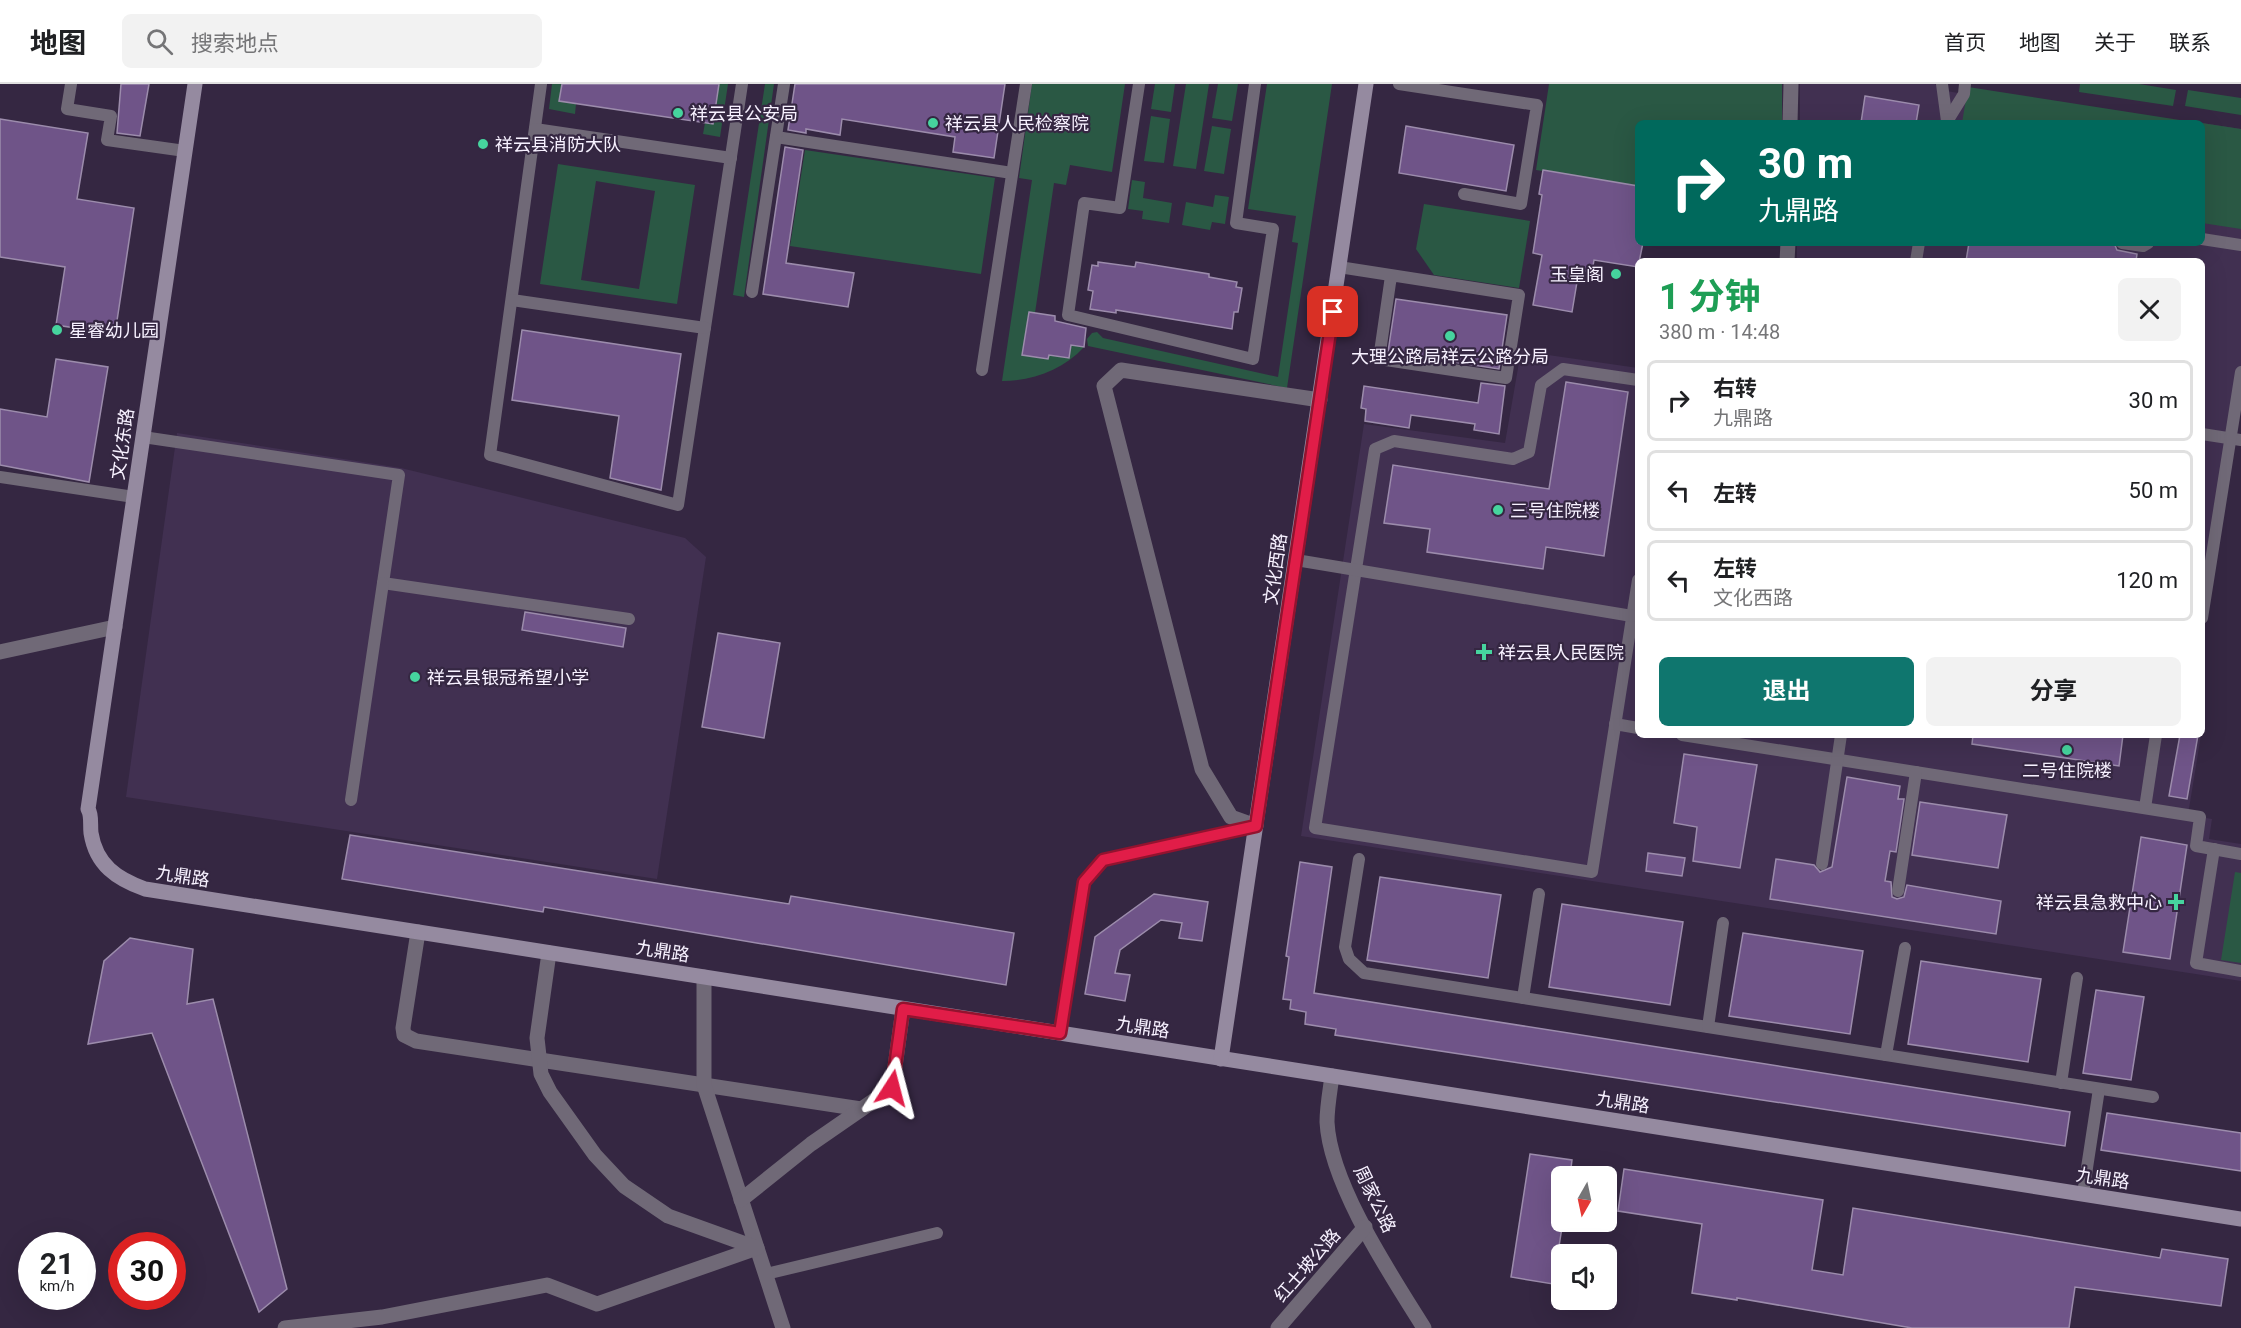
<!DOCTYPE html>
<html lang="zh">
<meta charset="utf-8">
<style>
:root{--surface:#fff;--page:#f2f2f2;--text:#202124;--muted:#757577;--line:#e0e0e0;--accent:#0f766e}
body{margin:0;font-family:Roboto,"Noto Sans SC",sans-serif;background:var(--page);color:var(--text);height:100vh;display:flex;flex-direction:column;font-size:22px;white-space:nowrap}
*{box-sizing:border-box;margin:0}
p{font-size:20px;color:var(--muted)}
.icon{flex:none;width:33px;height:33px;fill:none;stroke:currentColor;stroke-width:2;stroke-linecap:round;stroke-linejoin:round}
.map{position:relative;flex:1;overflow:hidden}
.sheet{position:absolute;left:1635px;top:174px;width:570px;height:480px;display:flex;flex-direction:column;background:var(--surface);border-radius:9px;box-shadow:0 6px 24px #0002}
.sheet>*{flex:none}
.hud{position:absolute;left:1635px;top:36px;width:570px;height:126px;border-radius:9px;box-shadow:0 6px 24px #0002;background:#00695c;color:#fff;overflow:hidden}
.needle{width:39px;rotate:189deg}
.fabs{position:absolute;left:1551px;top:1082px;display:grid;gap:12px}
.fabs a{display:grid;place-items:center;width:66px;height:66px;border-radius:9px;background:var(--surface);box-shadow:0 6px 24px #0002;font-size:30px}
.speed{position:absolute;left:18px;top:1148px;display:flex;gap:12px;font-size:30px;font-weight:700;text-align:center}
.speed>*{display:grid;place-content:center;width:78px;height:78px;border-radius:50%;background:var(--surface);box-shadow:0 6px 24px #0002;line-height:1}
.speed small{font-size:15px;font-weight:400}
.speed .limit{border:9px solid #d22;background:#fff;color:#111}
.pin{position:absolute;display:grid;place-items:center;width:51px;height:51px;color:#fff;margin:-26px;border-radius:12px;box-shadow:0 3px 9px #0006}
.me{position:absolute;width:66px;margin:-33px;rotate:9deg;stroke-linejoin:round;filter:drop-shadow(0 0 4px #0008)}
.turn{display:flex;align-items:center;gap:21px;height:126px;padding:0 24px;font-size:27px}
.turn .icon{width:78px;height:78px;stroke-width:2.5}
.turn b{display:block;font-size:42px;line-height:51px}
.round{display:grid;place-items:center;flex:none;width:63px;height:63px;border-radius:9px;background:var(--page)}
.summary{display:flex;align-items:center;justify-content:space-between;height:102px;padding:0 24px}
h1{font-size:36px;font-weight:700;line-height:45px;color:#1e9e55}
.primary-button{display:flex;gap:12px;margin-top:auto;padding:12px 24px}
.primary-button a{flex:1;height:69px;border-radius:9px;background:var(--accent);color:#fff;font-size:24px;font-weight:700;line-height:69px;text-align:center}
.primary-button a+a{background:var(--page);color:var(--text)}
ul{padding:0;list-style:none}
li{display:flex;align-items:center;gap:18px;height:81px;margin:0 12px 9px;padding:0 12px;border:3px solid var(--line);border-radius:9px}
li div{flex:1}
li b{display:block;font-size:22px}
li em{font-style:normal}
header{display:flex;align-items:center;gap:36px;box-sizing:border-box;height:84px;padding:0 30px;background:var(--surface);border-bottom:2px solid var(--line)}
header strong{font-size:28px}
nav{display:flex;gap:33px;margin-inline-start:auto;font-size:21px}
.search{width:420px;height:54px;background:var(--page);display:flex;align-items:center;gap:15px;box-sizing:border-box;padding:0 21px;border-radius:9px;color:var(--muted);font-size:22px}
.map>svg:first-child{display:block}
.built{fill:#413051}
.green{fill:#2a5844;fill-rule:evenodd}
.building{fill:#6f5488;stroke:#9c8cac;stroke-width:1.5}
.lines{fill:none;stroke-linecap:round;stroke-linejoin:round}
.lane{stroke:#706977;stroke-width:12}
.street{stroke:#706977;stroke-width:15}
.secondary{stroke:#958aa0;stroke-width:15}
.route-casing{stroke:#92132f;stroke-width:15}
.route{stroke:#e11d48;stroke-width:10}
.poi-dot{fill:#46d49e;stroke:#352742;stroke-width:2}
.labels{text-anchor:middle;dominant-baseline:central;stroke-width:4.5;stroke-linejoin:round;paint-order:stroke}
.poi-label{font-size:18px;fill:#f7f1ff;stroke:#352742;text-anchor:start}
.street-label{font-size:18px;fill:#f7f1ff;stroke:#352742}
</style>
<header>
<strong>地图</strong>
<div class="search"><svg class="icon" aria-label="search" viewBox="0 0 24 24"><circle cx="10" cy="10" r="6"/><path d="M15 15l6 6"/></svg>搜索地点</div>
<nav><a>首页</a><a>地图</a><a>关于</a><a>联系</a></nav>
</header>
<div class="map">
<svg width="2241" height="1244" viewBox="0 0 2241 1244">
<rect width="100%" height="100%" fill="#352742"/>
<g class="built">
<polygon points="1800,0 1935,0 1941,6 1964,10 2199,39 1800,39"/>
<polygon points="2202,39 2241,45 2241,315 2202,557 2202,177 1797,177 1797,159 2202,159"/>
<polygon points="1521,267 1638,284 1638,651 2201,651 2188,731 2212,735 2209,755 2241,760 2241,897 1301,752 1364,340 1505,359"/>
<polygon points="177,349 401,384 685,454 706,473 657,795 126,713"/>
</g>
<g class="green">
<polygon points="552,0 562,0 559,17 576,20 575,30 549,25"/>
<polygon points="719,0 728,0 720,53 703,50 705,39 713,40"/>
<polygon points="765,0 774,0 744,213 733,211"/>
<path d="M1032 0H1125L1112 88 1070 81 1066 101 1054 99 1035 229 1029 228 1022 271 1048 275 1049 271 1068 274 1071 261 1084 263C1063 286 1033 297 1002 297L1032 96 1019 94Z"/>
<polygon points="1155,0 1175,0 1171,28 1151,25"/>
<polygon points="1186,0 1209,0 1196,85 1173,82"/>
<polygon points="1218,0 1238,0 1232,37 1212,34"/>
<polygon points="1267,0 1332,0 1287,304 1088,262 1087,255 1092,249 1097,248 1103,254 1278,293 1298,159 1292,158 1296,132 1248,125"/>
<polygon points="1549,0 1782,0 1782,39 1638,39 1638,102 1536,86"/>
<polygon points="2080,0 2139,0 2176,6 2173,22 2079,8"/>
<polygon points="1968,3 2199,39 1962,39"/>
<polygon points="2188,6 2241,14 2241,31 2185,22"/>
<polygon points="1151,32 1170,35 1164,79 1144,77"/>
<polygon points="2202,39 2241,45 2241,145 2202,139"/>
<polygon points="1212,42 1231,45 1224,90 1204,87"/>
<polygon points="805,66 995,94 981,190 790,162"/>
<path d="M558 80 695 101 677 220 540 200ZM596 97 655 107 639 205 581 196Z"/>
<polygon points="1132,96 1145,98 1143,114 1172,119 1169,139 1142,135 1143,127 1128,125"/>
<polygon points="1215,111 1229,113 1225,140 1212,138 1210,146 1182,141 1186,118 1213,123"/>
<polygon points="1424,120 1530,137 1519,204 1434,191 1416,165"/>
<polygon points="2235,788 2241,789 2241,879 2221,876"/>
</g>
<g class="building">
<polygon points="121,0 149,0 140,52 117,49"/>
<polygon points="562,0 719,0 713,40 559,17"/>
<polygon points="795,0 1005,0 994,74 953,68 955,53 842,35 840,51 806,45 806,49 788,46"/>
<polygon points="1865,12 1919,21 1916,39 1861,39"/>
<polygon points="0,35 88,49 77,115 134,124 115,250 56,241 65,183 0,173"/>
<polygon points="1406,42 1514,61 1506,107 1399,89"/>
<polygon points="785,63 803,66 786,179 854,189 848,223 763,210"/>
<polygon points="1543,86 1638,102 1638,159 1643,159 1638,183 1594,176 1592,188 1579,186 1572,228 1533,221 1542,171 1533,169 1542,111 1539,110"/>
<polygon points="1969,159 2114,159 2117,166 2137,170 2136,177 1966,177"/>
<polygon points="1098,178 1135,183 1136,178 1209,190 1209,193 1237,198 1236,203 1242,204 1238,228 1234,228 1232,245 1116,226 1116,229 1090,225 1093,207 1088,206 1092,181 1098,182"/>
<polygon points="1396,215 1507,231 1499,285 1388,268"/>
<polygon points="1029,228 1055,232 1055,237 1086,244 1084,263 1071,261 1069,274 1049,271 1048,275 1022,271"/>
<polygon points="522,246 681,270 661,406 610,394 619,332 512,316"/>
<polygon points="56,275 108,283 89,398 0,381 0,325 47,333"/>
<polygon points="1566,298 1628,308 1604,472 1546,463 1543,485 1427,468 1430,445 1384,439 1393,381 1549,405"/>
<polygon points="1481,299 1505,302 1499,350 1474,346 1475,340 1411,331 1409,344 1365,337 1366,325 1361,324 1364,302 1478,319"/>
<polygon points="525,528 626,544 623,563 522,546"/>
<polygon points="718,549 780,559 764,654 702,643"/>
<polygon points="1973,651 2123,651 2119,682 1972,660"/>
<polygon points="2180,651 2198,651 2187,715 2169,712"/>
<polygon points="1684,670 1757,681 1740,784 1693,777 1697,743 1674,739"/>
<polygon points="1847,693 1900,702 1898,715 1904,715 1896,768 1890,767 1885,797 1891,798 1892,813 1897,815 1904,813 1907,801 2001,817 1996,850 1770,815 1776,775 1814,781 1820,788 1832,783"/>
<polygon points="1920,718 2007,731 1998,784 1912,771"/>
<polygon points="350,751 789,820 791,812 1014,849 1006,901 544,823 543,828 342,795"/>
<polygon points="2141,753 2187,761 2170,875 2123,868"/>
<polygon points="1648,769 1685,774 1682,792 1646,787"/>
<polygon points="1300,778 1332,783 1314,909 2070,1028 2065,1062 1335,951 1336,945 1305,940 1306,928 1290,925 1291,916 1283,915 1289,873 1286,872"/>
<polygon points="1380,793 1501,811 1488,894 1367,876"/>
<polygon points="1154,810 1208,818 1202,857 1179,854 1182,839 1161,836 1120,866 1115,889 1130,891 1125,917 1085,910 1095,853"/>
<polygon points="1562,820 1683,838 1670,921 1549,903"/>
<polygon points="1743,849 1863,867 1850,950 1729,932"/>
<polygon points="130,854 193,865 187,920 213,915 287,1205 259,1228 152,949 88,960 104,877"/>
<polygon points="1921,877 2041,895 2028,978 1908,960"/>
<polygon points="2096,906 2144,913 2131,996 2083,989"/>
<polygon points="2107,1029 2241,1049 2241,1087 2101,1066"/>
<polygon points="1530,1070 1572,1076 1570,1092 1562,1092 1563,1137 1553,1200 1511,1193"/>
<polygon points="1624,1085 1823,1116 1812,1186 1843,1191 1853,1124 2160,1174 2162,1165 2228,1175 2221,1222 2075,1203 2069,1244 1912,1244 1737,1214 1737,1216 1692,1209 1702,1140 1618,1127"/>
</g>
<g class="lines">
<g class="lane">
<polyline points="71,0 67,25 111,32 107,56 185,67"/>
<polyline points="541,0 490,371 678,421 742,0"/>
<polyline points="1139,0 1120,124 1084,119 1068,231 1253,275 1273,145 1236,139 1255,0"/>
<polyline points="1399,0 1537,21 1521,120 1464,110"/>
<polyline points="1942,0 1947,37"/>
<polyline points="1946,39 1964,10 1965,0"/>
<polyline points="535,45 731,74"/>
<polyline points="776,53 1012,89"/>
<polyline points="2202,155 2241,161"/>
<polyline points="2122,159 2143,162 2148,159"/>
<polyline points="1916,177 1919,159"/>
<polyline points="1339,183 1519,211 1506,294 1379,275 1391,192"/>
<polyline points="752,208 784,0"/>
<polyline points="512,216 705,244"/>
<polyline points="982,286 1026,0"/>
<polyline points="1638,296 1563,285 1541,301 1529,368 1513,375 1394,357 1375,365 1315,744 1592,788 1638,496"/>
<polyline points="2202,350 2241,356"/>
<polyline points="143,353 399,391 383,499 629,535"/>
<polyline points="0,393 134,413"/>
<polyline points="1296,476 1632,532"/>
<polyline points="2202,534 2241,288"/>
<polyline points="1615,640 1638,644"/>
<polyline points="1682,651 2200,733 2196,762 2241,770"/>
<polyline points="351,716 383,499"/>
<polyline points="2145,724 2156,651"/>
<polyline points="2214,765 2196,879 2241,887"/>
<polyline points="1359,775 1345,863 1349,875 1364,889 2153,1013"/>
<polyline points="1822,780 1841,651"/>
<polyline points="1898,807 1916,688"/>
<polyline points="1523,914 1539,810"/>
<polyline points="1708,943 1723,839"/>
<polyline points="1060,949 1084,798 1103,776 1256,742"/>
<polyline points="1886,971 1905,864"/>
<polyline points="2061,999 2077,894"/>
<polyline points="2083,1110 2099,1005"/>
<polyline points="766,1190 937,1149"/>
</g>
<g class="street">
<polyline points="1790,39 1791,0"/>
<polyline points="1787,177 1788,159"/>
<polyline points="0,568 115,543"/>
<polyline points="1256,742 1231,733 1202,685 1104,302 1121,286 1320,316"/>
<polyline points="418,848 403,944 404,951 416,957 861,1025"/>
<polyline points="704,893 704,1001 783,1244"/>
<path d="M1332 992C1330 1007 1327 1023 1327 1038 1330 1100 1391 1191 1424 1244"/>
<polyline points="741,1116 811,1060 892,1004 903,925"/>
<polyline points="285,1244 382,1233 547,1201 597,1220 757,1164 668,1132 624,1102 595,1071 550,1008 541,990 537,954 549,869"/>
<polyline points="1278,1244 1365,1143"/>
</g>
<g class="secondary">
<path d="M195 0 88 725C92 731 90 741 91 749 96 781 117 795 145 805L2241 1135"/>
<polyline points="1221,975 1366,0"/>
</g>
</g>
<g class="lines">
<g class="route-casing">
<polyline id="route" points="892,1004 903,925 1060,949 1084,798 1103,776 1256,742 1333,228"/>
</g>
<use href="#route" class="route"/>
</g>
<g class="poi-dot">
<circle cx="678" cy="29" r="6"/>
<circle cx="933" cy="39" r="6"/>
<circle cx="483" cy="60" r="6"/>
<circle cx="1616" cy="190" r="6"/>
<circle cx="57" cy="246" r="6"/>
<circle cx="1450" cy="252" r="6"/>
<circle cx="1498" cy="426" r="6"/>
<path d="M1481 559h6v6h6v6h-6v6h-6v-6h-6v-6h6z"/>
<circle cx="415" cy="593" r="6"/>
<circle cx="2067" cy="666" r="6"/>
<path d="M2173 809h6v6h6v6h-6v6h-6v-6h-6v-6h6z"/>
</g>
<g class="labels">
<g class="poi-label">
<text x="690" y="29">祥云县公安局</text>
<text x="945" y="39">祥云县人民检察院</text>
<text x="495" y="60">祥云县消防大队</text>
<text x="1604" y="190" text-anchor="end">玉皇阁</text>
<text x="69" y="246">星睿幼儿园</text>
<text x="1450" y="272" text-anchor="middle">大理公路局祥云公路分局</text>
<text x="1510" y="426">三号住院楼</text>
<text x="1498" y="568">祥云县人民医院</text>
<text x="427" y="593">祥云县银冠希望小学</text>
<text x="2067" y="686" text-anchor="middle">二号住院楼</text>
<text x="2162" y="818" text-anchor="end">祥云县急救中心</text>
</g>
<g class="street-label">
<text transform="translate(122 360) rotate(-82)">文化东路</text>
<text transform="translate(1275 485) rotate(-82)">文化西路</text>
<text transform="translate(183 792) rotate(9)">九鼎路</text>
<text transform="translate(663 867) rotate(9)">九鼎路</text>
<text transform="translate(1143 943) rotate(9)">九鼎路</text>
<text transform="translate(1623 1018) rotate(9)">九鼎路</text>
<text transform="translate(2103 1094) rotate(9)">九鼎路</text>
<text transform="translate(1375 1115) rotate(64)">周家公路</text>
<text transform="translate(1307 1181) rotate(-49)">红土坡公路</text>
</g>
</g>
</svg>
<div class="fabs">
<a><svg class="needle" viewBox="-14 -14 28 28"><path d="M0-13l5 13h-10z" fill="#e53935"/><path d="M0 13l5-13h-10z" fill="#757577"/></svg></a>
<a><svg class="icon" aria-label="sound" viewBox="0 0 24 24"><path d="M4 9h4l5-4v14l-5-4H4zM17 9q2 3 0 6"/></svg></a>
</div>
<div class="speed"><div>21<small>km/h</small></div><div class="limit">30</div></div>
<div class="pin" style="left:1333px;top:228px;background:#d93025"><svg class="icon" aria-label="arrive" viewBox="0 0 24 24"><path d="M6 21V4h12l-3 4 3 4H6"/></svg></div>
<svg class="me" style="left:892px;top:1004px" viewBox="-20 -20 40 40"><path d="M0-17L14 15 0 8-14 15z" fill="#e11d48" stroke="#fff" stroke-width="4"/></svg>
<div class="hud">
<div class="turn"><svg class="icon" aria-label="right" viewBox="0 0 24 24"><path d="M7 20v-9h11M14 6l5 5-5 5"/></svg><div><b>30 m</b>九鼎路</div></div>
</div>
<section class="sheet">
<div class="summary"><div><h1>1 分钟</h1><p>380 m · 14:48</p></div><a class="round"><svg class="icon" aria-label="close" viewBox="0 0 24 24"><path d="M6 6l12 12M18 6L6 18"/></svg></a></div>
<ul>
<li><svg class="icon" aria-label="right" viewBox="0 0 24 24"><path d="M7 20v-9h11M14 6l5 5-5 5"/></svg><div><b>右转</b><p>九鼎路</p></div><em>30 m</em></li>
<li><svg class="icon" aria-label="left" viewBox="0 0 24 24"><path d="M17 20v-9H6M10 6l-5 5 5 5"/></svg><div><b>左转</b></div><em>50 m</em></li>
<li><svg class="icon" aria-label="left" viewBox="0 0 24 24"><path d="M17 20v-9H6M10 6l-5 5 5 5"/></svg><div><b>左转</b><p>文化西路</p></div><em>120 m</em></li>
</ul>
<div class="primary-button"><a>退出</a><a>分享</a></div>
</section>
</div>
